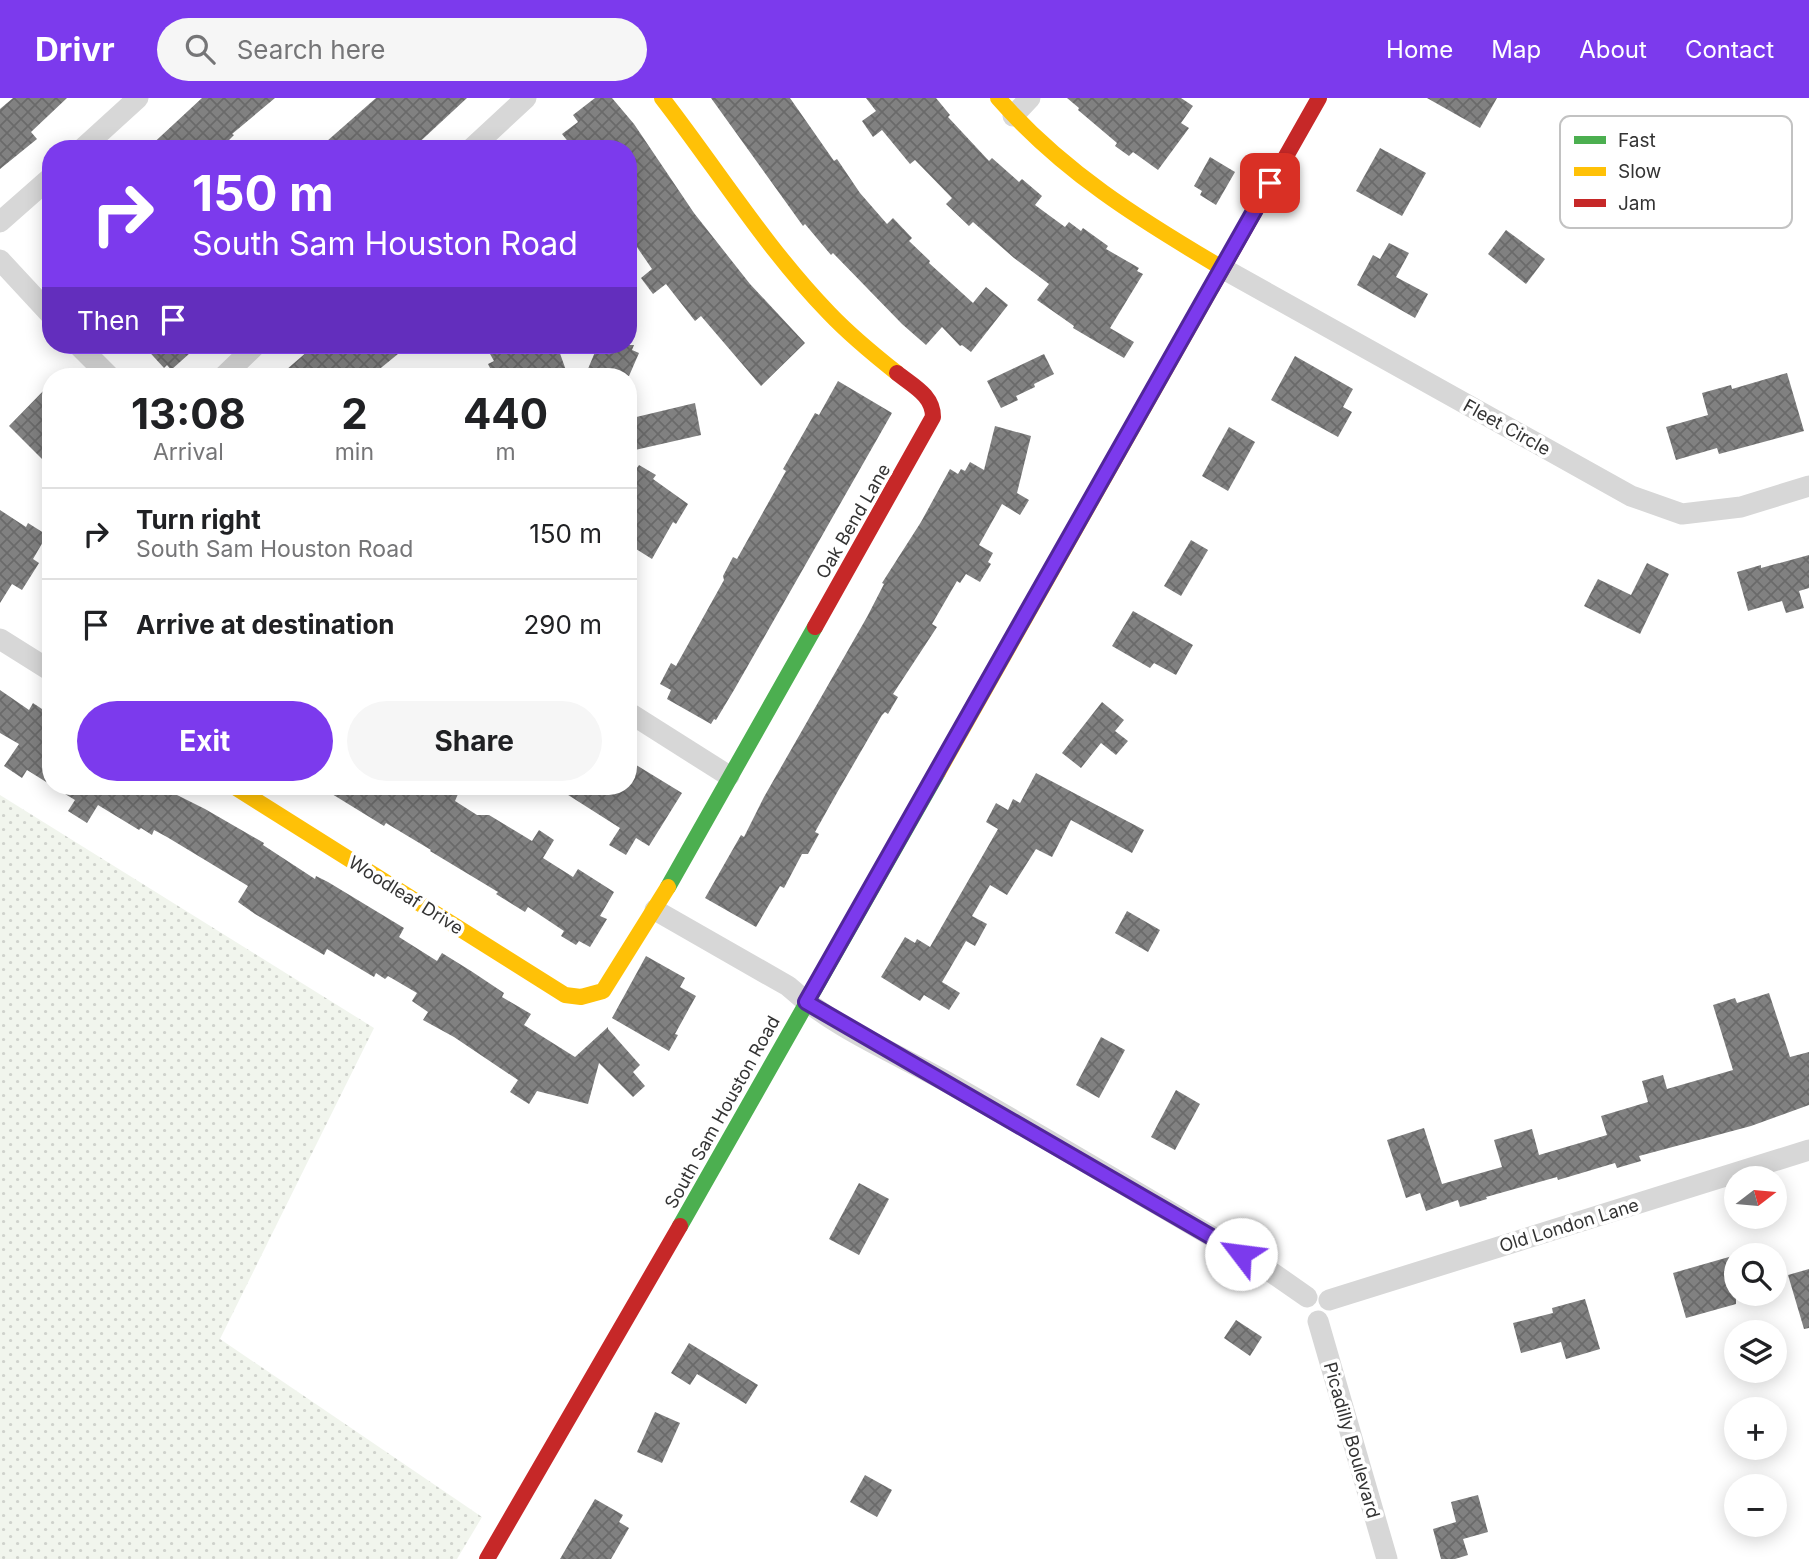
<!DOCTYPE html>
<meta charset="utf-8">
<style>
:root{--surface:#fff;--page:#f6f6f6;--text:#202124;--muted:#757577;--line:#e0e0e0;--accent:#7c3aed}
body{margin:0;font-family:Inter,sans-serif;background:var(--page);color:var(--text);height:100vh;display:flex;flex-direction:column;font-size:26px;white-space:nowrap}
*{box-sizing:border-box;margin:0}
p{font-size:23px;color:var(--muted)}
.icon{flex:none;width:38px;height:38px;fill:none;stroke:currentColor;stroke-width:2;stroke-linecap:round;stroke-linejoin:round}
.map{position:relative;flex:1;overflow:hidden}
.panel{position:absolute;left:42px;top:270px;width:595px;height:427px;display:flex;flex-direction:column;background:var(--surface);border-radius:28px;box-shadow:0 4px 18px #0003}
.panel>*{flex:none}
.banner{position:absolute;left:42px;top:42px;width:595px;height:214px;border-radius:28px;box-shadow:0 4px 18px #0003;background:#7c3aed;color:#fff;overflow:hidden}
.needle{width:46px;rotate:74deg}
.controls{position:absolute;left:1724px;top:1068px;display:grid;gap:14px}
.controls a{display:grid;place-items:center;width:63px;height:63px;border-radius:50%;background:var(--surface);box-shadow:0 4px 18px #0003;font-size:35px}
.pin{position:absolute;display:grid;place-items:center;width:60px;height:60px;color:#fff;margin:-30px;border-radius:14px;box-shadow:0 4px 10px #0006}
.me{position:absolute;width:77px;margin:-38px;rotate:300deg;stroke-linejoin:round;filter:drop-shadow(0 0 5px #0008)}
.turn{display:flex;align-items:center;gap:24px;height:147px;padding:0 35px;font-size:32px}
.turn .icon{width:91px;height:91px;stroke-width:2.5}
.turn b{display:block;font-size:49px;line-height:60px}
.then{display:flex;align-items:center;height:66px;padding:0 35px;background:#0003;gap:14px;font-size:26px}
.eta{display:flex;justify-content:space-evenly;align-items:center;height:119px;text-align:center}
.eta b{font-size:42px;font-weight:700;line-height:49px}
.button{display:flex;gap:14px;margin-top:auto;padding:14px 35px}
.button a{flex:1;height:80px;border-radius:42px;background:var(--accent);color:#fff;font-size:28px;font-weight:700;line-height:80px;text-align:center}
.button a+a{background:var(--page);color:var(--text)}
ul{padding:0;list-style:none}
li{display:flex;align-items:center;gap:21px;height:91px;padding:0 35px;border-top:2px solid var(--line)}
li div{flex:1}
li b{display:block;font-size:26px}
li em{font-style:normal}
header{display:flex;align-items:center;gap:42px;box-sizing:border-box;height:98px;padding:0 35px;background:var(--accent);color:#fff}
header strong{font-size:33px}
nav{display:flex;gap:38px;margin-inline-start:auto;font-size:24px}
.search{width:490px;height:63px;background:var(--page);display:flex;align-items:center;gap:18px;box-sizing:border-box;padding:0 24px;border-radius:38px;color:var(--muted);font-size:26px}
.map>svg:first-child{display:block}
.grass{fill:url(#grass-dots)}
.building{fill:url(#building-cross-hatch)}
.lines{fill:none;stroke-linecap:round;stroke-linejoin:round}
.street{stroke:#d7d7d7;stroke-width:21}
.fast{stroke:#4caf50;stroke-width:16}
.slow{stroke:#ffc107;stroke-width:16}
.jam{stroke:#c62828;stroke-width:16}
.route-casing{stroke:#51269a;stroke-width:18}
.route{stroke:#7c3aed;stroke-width:12}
.labels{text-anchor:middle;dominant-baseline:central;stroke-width:7;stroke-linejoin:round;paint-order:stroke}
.street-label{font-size:18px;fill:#333;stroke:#fff}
.key{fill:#fff;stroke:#c2c2c2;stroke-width:2}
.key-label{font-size:19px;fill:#333}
</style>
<header>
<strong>Drivr</strong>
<div class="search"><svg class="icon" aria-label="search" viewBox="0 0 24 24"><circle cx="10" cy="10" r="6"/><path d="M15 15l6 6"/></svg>Search here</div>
<nav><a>Home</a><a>Map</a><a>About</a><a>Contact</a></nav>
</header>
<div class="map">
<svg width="1809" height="1461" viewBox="0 0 1809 1461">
<defs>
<pattern id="grass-dots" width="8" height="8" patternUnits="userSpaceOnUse" patternTransform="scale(1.75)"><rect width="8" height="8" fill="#f1f5ed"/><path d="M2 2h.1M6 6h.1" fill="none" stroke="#cfd2cc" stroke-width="1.8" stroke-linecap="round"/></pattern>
<pattern id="building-cross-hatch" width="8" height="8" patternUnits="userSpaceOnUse" patternTransform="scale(1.75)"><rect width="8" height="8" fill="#818181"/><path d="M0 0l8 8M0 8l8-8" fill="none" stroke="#6a6a6a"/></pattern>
</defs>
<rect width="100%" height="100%" fill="#fff"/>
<polygon class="grass" points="0,697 374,930 220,1241 482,1419 457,1461 0,1461"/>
<g class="building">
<polygon points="13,0 67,0 31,34 37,41 0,71 0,11"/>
<polygon points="202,0 275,0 232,36 234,37 220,51 147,51"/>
<polygon points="376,0 467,0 412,51 318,51"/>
<polygon points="595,0 612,0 634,26 694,115 750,186 805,245 761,288 701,218 695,223 666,186 653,196 641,180 652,171 628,136 628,51 574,51 562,36 578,24 573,17"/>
<polygon points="711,0 790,0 834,63 837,61 860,95 887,126 893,120 912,140 909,143 930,163 929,165 973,205 986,189 1008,207 971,254 962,247 960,248 942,229 926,247 902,226 833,155 831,157 805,126 803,128"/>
<polygon points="866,0 936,0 950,17 948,19 989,63 992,60 1019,84 1022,81 1042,98 1035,107 1065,129 1069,124 1081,133 1083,130 1108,148 1106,151 1139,170 1137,173 1143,176 1110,230 1134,244 1124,260 1073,230 1074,228 1037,202 1049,186 1014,160 973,124 969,128 946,106 952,100 915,62 910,66 882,32 873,39 862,23 876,13"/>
<polygon points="1067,0 1181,0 1193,8 1181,25 1189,30 1158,72 1133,54 1129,58 1115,48 1117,45 1078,12 1079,10"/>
<polygon points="1427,0 1497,0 1480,30"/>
<polygon points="1380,50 1426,75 1402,118 1356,93"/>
<polygon points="1210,59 1235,74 1216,107 1200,97 1202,93 1194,88"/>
<polygon points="1506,132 1545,161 1526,186 1488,156"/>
<polygon points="1389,145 1409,155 1396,179 1428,196 1415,220 1357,187 1373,157 1380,161"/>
<polygon points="143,247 199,247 171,272 167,267 164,270"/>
<polygon points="315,247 409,247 371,278 279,278"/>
<polygon points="485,247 557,247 568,278 494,278 488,266 494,263"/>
<polygon points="598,247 634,247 632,252 639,255 629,278 585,278"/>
<polygon points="1044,256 1054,276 1034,286 1035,289 1016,298 1018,302 1001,310 987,283"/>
<polygon points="1295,258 1353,291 1343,309 1352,314 1338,339 1271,302"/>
<polygon points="1787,275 1804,333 1719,356 1717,350 1676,362 1666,329 1708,317 1702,295 1731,287 1732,291"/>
<polygon points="838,283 892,315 734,592 716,622 714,621 711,626 667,601 671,592 660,586 671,565 676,568 724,482 723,478 733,459 737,461 786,373 783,371 815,315 819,317"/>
<polygon points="51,285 51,370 9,328"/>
<polygon points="695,305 701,337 635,352 628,321"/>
<polygon points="995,328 1031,338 1017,395 1029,402 1020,417 1002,406 979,447 993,455 988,464 991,466 980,484 966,476 960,485 957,483 932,526 937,529 893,596 898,599 888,616 885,614 882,617 838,693 815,734 819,736 808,756 802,756 784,790 780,788 756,829 705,800 741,737 744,739 764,699 867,519 884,486 882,485 921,424 950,371 958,376 961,371 965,373 970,364 984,372"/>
<polygon points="1229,329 1255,344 1228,393 1202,378"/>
<polygon points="639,367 656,377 653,381 688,406 676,426 673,424 652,461 628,446 628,382"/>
<polygon points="0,412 26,429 28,425 47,437 33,461 39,465 22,492 12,486 0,505"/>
<polygon points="1191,442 1208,452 1181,498 1164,488"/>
<polygon points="1809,457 1809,490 1799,493 1804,510 1786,515 1782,503 1748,513 1737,474 1761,467 1761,470"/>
<polygon points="1647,465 1669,476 1640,536 1584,508 1598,481 1631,497"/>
<polygon points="1133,513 1193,547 1176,577 1154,565 1150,570 1112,548"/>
<polygon points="0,592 29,612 33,605 51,617 51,687 27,672 22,680 4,668 19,646 0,635"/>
<polygon points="1102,604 1124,622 1115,633 1128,643 1116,657 1101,645 1081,670 1062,655"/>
<polygon points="628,662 682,695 649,748 636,740 626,757 609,747 620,730 554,688 628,688"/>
<polygon points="1036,675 1144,732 1132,755 1071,722 1052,759 1036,751 1007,797 990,787 972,818 987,826 975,848 966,843 942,884 960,895 949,912 924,897 920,903 881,879 905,839 915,845 917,841 930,849 998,731 986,724 996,705 1008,712 1013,701 1020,705"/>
<polygon points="52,688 159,688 205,711 264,745 263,747 315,781 316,778 328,784 404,830 399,839 437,863 442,855 471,873 504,895 502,899 531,916 524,927 575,959 608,929 608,931 640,967 633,974 645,988 633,999 599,965 588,1006 537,993 529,1006 510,994 518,982 454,939 423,922 428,914 412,903 417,895 388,878 385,881 376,875 374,879 327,851 324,857 255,816 238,804 248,788 167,739 154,732 152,737 141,730 139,732 98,707 87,725 68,713 75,702"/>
<polygon points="319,688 444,688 458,696 455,703 477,717 489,717 532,743 539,732 554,742 543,760 573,779 578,771 614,794 600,818 607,821 590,849 579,843 576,847 561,838 564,833 528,809 525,814 496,796 498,794 430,753 431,752 386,725 384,728"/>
<polygon points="1127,813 1160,832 1148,854 1115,835"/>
<polygon points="646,858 685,880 680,889 696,898 675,936 678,937 669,953 612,920"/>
<polygon points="1769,895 1790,959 1809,954 1809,1007 1751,1028 1639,1058 1641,1063 1617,1070 1615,1065 1558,1082 1557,1079 1486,1099 1487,1101 1460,1109 1458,1102 1426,1113 1420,1095 1406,1100 1387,1042 1424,1030 1442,1086 1502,1069 1494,1042 1532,1031 1539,1057 1607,1037 1601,1018 1648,1004 1642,983 1663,977 1667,991 1733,972 1713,907 1735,900 1737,905"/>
<polygon points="1101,939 1125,952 1099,1000 1076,987"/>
<polygon points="1176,992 1200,1006 1175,1052 1151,1039"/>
<polygon points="859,1085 889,1101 859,1157 829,1141"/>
<polygon points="1736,1157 1736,1206 1686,1220 1673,1175"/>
<polygon points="1809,1171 1809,1230 1804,1231 1788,1177"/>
<polygon points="1585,1201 1600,1251 1566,1261 1561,1244 1521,1255 1513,1225 1553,1215 1552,1210"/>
<polygon points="1236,1222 1262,1239 1250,1258 1224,1240"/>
<polygon points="689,1245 758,1287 746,1306 697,1276 690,1287 671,1275"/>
<polygon points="655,1314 680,1325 662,1365 637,1354"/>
<polygon points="865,1377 892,1392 877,1419 850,1404"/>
<polygon points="1478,1397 1488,1434 1463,1441 1468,1457 1455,1461 1441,1461 1433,1431 1456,1424 1451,1404"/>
<polygon points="595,1401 623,1417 619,1424 629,1430 611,1461 560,1461"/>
</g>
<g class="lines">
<g class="street">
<polyline points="1013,18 1030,0"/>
<polyline points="82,51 138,0"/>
<polyline points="471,51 526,0"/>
<polyline points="0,124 51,79"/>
<polyline points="0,162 51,217"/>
<polyline points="1222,170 1631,398 1682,416 1741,409 1809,388"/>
<polyline points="78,247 109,278"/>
<polyline points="224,278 256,247"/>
<polyline points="0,541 51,573"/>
<polyline points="628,614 729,678"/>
<path d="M655 812 788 888C834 930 893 954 947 984 1053 1044 1158 1107 1264 1169L1307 1199"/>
<polyline points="1329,1202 1809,1052"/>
<polyline points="1318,1223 1387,1461"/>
</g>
<g class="fast">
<polyline points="668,789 815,529"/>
<polyline points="680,1128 938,674"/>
</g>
<g class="slow">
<path d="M662 0C717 71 766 150 829 215 850 237 873 256 897 275"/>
<path d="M998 0C1063 74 1139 121 1222 170"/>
<polyline points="938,674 1212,189"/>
<polyline points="233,688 565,897 581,899 603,893 668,789"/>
</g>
<g class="jam">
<polyline points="1212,189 1319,0"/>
<path d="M815 529 933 319C933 297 913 288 897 275"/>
<polyline points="487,1461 680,1128"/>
</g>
</g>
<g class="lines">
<g class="route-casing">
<polyline id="route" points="1241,1156 806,904 1270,85"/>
</g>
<use href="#route" class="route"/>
</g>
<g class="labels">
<g class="street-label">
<text transform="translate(1507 329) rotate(29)">Fleet Circle</text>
<text transform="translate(853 423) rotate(-60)">Oak Bend Lane</text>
<text transform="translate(406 797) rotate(32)">Woodleaf Drive</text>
<text transform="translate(722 1014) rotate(-61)">South Sam Houston Road</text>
<text transform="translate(1569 1127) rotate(-17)">Old London Lane</text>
<text transform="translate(1352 1342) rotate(74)">Picadilly Boulevard</text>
</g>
</g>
<rect x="1560" y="18" width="232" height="112" rx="10" class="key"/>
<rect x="1574" y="38" width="32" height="8" fill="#4caf50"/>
<rect x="1574" y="69" width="32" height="9" fill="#ffc107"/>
<rect x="1574" y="101" width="32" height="8" fill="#c62828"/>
<g class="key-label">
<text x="1618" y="49">Fast</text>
<text x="1618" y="80">Slow</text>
<text x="1618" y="112">Jam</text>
</g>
</svg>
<div class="controls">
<a><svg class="needle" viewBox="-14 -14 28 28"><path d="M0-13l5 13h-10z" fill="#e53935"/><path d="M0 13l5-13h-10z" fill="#757577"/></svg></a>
<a><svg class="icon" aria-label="search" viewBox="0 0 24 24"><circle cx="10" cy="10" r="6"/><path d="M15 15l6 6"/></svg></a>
<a><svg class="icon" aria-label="layers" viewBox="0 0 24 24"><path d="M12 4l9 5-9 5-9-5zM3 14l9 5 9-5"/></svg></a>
<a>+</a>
<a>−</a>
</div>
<div class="pin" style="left:1270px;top:85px;background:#d93025"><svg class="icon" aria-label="arrive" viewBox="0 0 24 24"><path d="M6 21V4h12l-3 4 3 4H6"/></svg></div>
<svg class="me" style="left:1241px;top:1156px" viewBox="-20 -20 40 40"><circle r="19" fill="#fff"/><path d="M0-13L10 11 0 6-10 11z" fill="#7c3aed"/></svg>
<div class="banner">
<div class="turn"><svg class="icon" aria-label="right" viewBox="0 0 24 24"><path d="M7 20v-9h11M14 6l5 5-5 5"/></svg><div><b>150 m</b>South Sam Houston Road</div></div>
<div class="then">Then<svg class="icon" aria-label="arrive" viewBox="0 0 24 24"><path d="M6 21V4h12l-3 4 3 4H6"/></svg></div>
</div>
<section class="panel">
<div class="eta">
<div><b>13:08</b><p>Arrival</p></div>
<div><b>2</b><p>min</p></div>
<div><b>440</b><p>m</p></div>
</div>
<ul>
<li><svg class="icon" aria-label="right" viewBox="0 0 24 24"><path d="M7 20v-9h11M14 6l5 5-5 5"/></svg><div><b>Turn right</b><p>South Sam Houston Road</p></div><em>150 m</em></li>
<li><svg class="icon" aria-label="arrive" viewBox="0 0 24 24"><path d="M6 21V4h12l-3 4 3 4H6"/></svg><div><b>Arrive at destination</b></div><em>290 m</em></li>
</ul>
<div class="button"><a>Exit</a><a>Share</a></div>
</section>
</div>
